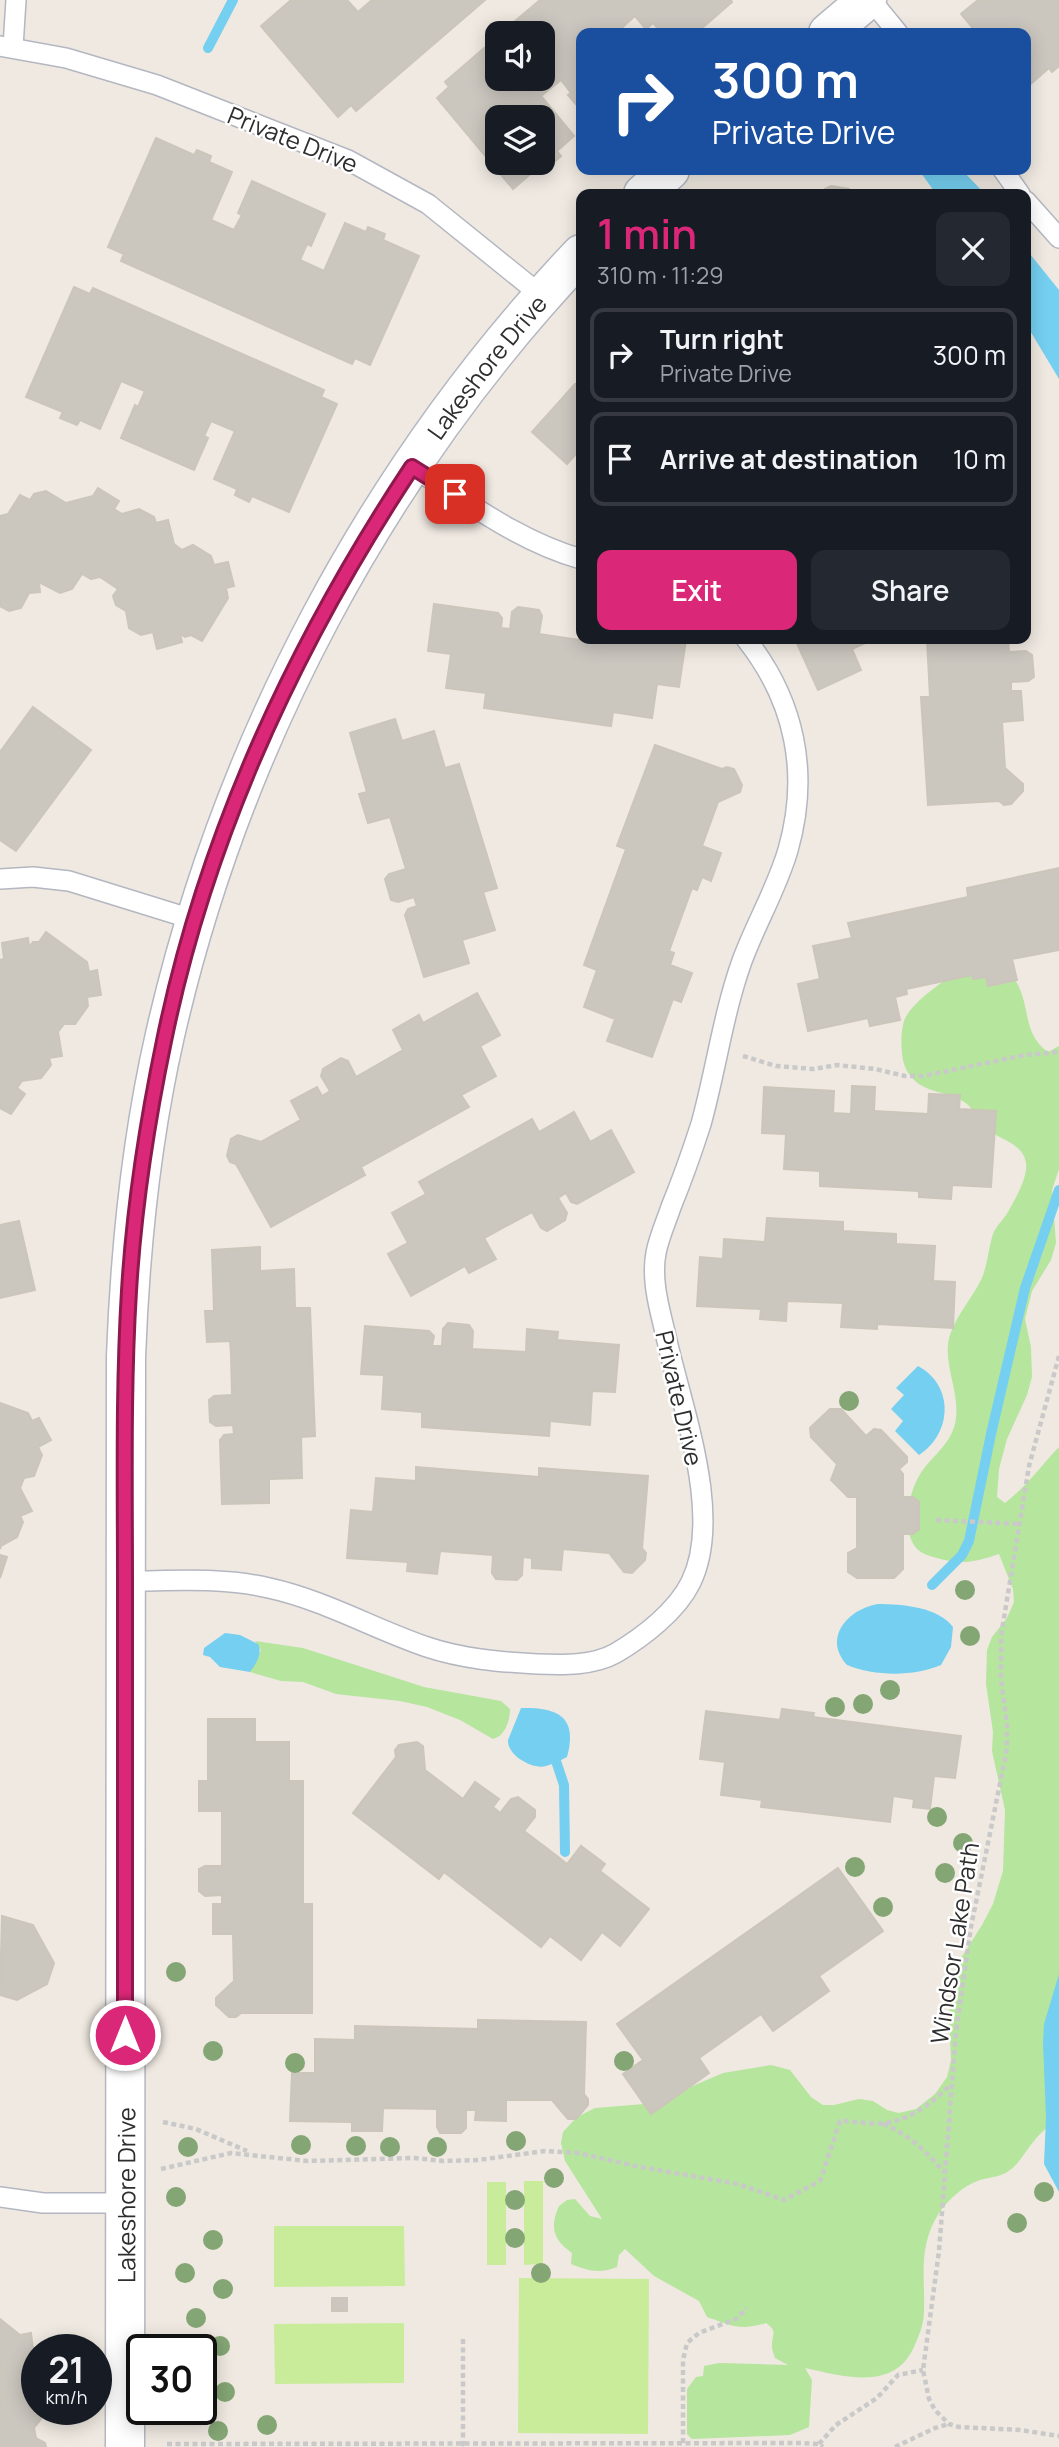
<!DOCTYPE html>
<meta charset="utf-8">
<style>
:root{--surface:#171b24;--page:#242831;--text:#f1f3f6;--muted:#9ea1a6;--line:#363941;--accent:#db2777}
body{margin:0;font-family:Manrope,sans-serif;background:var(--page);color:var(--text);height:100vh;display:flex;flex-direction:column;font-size:26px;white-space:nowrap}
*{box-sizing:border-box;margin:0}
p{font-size:23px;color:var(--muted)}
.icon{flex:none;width:38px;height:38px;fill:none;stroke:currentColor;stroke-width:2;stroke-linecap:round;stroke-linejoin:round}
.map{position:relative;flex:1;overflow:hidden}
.drawer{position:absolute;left:576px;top:189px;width:455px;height:455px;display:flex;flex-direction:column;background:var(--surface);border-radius:14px;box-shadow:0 4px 18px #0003}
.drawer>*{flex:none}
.banner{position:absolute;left:576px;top:28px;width:455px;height:147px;border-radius:14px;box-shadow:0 4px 18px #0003;background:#1a4fa0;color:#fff;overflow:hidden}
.fabs{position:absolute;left:485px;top:21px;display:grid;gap:14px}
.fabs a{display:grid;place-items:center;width:70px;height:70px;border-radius:14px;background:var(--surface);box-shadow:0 4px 18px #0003;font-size:35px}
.speed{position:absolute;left:21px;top:2334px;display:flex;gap:14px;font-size:35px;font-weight:700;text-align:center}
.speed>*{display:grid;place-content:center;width:91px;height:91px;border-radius:50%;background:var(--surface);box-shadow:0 4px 18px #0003;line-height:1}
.speed small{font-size:18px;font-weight:400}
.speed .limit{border:4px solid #111;border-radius:10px;background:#fff;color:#111}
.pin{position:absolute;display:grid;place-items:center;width:60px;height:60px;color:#fff;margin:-30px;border-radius:14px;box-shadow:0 4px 10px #0006}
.me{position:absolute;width:77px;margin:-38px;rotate:0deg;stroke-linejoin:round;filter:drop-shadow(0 0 5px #0008)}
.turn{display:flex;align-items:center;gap:24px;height:147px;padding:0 21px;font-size:32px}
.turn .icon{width:91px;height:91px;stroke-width:2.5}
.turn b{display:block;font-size:49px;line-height:60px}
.round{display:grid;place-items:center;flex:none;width:74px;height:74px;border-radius:14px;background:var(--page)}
.headline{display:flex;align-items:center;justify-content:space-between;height:119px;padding:0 21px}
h1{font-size:42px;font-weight:600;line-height:52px;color:var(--accent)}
.cta{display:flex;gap:14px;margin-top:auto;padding:14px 21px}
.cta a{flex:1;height:80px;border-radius:14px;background:var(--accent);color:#fff;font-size:28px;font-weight:600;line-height:80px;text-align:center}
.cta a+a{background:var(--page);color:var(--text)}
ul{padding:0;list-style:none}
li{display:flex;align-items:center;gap:21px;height:94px;margin:0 14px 10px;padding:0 7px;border:4px solid var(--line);border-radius:14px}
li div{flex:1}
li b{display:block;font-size:26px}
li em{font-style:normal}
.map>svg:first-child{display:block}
.green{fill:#b6e59e}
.pitch{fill:#c9ec9a}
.water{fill:#75cff0}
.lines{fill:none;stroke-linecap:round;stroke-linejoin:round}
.stream{stroke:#75cff0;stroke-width:10}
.building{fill:#cbc7bf;stroke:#cbc5ba;stroke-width:2;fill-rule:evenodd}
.service-casing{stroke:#b4b7c1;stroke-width:22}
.minor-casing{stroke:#b4b7c1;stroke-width:41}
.path{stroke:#c9c9c9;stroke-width:4.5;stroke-dasharray:5 3.5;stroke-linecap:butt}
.service{stroke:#fff;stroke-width:19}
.minor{stroke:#fff;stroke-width:38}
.tree{fill:#84a574}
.route-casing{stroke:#8e194d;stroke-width:18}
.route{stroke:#db2777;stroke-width:12}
.labels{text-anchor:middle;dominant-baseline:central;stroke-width:5;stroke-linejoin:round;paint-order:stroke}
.street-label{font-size:24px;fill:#2e2e2e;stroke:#fff}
</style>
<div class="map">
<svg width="1059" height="2447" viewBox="0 0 1059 2447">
<rect width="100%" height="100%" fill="#efe9e1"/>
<g class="green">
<path d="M958 971 1014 978C1032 1005 1021 1033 1048 1052L1059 1046V1169L1052 1190 1056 1243 1051 1260 1032 1291 1025 1319 1031 1347 1032 1377 1027 1395 1007 1439 999 1469 997 1497 1005 1503C1026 1487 1041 1466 1059 1447V2052L1053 2122C1047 2128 1039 2134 1034 2141 1026 2150 1020 2163 1010 2170 1002 2177 990 2177 980 2180 963 2186 950 2198 939 2213 918 2246 925 2275 924 2311 924 2325 919 2335 914 2347 894 2392 843 2376 805 2368L812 2380 809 2427 790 2435 692 2439 687 2434V2389L696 2377 703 2376 704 2366 719 2363 788 2365 775 2358C774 2354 772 2351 772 2347 771 2335 779 2332 766 2323 741 2331 732 2326 707 2317L699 2301 654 2276 625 2249 619 2255 617 2267C600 2274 588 2271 571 2264L572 2253C554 2240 549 2228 559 2206L567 2200 575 2199 590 2216 602 2219 565 2161 561 2143 563 2132 577 2117 595 2108 644 2104 674 2094 723 2073 771 2065 790 2070 811 2097 823 2105H834L859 2099 873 2101 887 2110 899 2113 916 2109 935 2094 947 2077 951 2060 949 2019 951 1987 956 1966 982 1925 993 1904 1003 1871 1005 1810 992 1751 993 1732 986 1684 987 1650 992 1637 1007 1618 1014 1602 1013 1589 999 1554C970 1564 957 1565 927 1555 898 1545 907 1496 919 1476 930 1457 949 1447 955 1424 962 1394 941 1362 950 1335 956 1316 972 1298 981 1280 988 1265 988 1249 993 1234 996 1226 1004 1219 1008 1212 1015 1199 1028 1178 1026 1163 1023 1143 1000 1140 987 1129 979 1123 975 1111 967 1104 953 1093 932 1093 919 1084 908 1076 903 1066 902 1053 901 1043 901 1031 904 1021 911 1002 942 983 958 971Z"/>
<path d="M255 1641 303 1648 424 1687 501 1701 510 1709C510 1721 505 1736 493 1739L460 1720 427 1707 400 1701 336 1694 303 1682 281 1681 250 1672 261 1650Z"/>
</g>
<g class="pitch">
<polygon points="524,2181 543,2181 543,2264 524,2265"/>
<rect x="487" y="2182" width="19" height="83"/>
<polygon points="274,2226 404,2226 405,2286 274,2287"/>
<polygon points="519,2278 649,2279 648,2434 518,2433"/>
<polygon points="404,2323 404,2383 275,2384 274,2324"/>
</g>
<g class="water">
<polygon points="919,170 962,170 985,194 936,194"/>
<polygon points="1026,249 1059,290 1059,379 1026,324"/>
<path d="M918 1366C955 1386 952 1434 919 1455L895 1431 903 1421 891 1409 904 1395 896 1388Z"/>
<path d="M878 1604C902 1604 938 1607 953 1627L951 1647 941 1665C913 1677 874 1676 847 1665 822 1638 848 1609 878 1604Z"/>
<path d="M225 1633 240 1635 258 1644C263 1653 256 1664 250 1672L220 1667 210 1657 203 1655 204 1648Z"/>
<path d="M521 1708C558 1707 578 1717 567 1757 561 1760 553 1764 546 1766 532 1770 507 1755 508 1740Z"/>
<polygon points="1059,1974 1059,2192 1044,2164 1046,2117 1043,2043 1044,2024"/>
</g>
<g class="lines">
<g class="stream">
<polyline points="208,48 233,0"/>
<polyline points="932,1585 962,1555 969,1541 991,1434 1025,1288 1059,1190"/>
<polyline points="556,1761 564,1785 565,1852"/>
</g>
</g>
<g class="building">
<polygon points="291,0 347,0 358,12 372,0 485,0 356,111 351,105 338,117 261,26"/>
<path d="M540 0H731L732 2 701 29 704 33H662L653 23 646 29 635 16 616 33H581V110L568 95 571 93 561 80 541 96 574 136 557 151 561 156 547 168 543 163 513 189 437 98 449 87 445 82 497 37V79H542V33H501ZM497 117H542V163H497Z"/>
<polygon points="978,0 1059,0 1059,66 1052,72 1049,68 1026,88 1026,33 977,33 961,14"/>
<polygon points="156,138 194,155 197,150 211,156 209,162 232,172 211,220 234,230 242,215 238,213 252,181 325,214 311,246 307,244 300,260 324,271 345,223 366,232 368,227 385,234 383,240 419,256 370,365 355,358 352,364 121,261 124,254 108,247"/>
<polygon points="831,186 849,189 852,194 824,194 825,189"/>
<polygon points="74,287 90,294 93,288 324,390 321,397 337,404 289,512 252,496 249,502 235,495 237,489 214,479 235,431 211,421 204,436 208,438 194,470 121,438 135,405 138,407 145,391 121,381 100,429 80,420 77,425 60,418 63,412 26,397"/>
<polygon points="575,384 581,384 581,448 567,464 532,432"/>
<polygon points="98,488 119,501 114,509 122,514 139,509 154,517 156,523 168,520 174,544 182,550 193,545 211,556 214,565 228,562 234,586 226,588 228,598 202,641 191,635 185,637 180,634 182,642 157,649 153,632 141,635 129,628 126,611 116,605 113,596 118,589 100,577 91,579 82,574 72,589 60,593 39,582 40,592 29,593 21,608 9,611 0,606 0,516 8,514 20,495 30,500 34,494 46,491 66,503 93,496"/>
<polygon points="434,604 498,613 502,618 501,628 510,629 512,612 518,607 539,610 542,616 539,634 593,642 594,639 686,640 679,687 657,684 652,718 613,712 611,726 484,708 486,693 446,688 451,654 428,651"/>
<polygon points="795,639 874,639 852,649 861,670 818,690"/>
<polygon points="927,639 1008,639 1009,652 1026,651 1032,655 1034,677 1028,681 1011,682 1011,691 1021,691 1023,720 1002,722 1005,768 1023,784 1023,791 1011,804 1004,805 999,801 928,805 921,697 930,697"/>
<polygon points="33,707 91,750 16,851 0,840 0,752"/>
<polygon points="395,719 402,741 434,731 445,768 459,764 497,888 483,892 495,930 462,940 469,963 424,977 405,915 408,909 417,906 414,897 398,902 391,900 385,879 389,874 406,869 390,817 368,823 359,794 367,792 350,733"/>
<polygon points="655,745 722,769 727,767 734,769 742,785 740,792 718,802 702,846 721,853 711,881 702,877 697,890 692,888 669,951 674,953 670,965 692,973 681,1002 673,999 652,1057 607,1041 615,1019 584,1007 597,970 584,965 626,849 617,846"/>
<polygon points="1059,868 1059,950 1012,959 1017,980 988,986 986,977 973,979 972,975 906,989 907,994 895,997 900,1020 870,1026 868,1018 808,1031 798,984 820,979 813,946 852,938 848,923 968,897 967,888"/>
<polygon points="46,932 87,962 89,972 97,970 101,995 87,997 88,1006 75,1024 64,1024 58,1032 62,1056 49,1058 51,1065 41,1078 22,1081 17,1088 25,1094 11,1114 0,1108 0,960 4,959 2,943 28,938 29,947 33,942 39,942"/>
<polygon points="477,993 500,1035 480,1046 496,1076 461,1095 469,1107 361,1167 365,1175 271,1227 236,1164 230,1162 227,1156 231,1139 238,1135 261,1142 301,1120 291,1101 317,1087 322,1096 330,1091 321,1076 323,1069 341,1058 348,1061 356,1077 403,1050 393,1030 419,1015 423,1023"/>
<polygon points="852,1086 875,1087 874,1111 928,1114 929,1094 960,1095 959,1109 996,1111 991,1187 952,1185 951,1199 919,1197 919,1191 820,1186 820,1171 784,1169 786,1134 762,1133 764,1087 834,1091 833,1113 851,1114"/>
<polygon points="574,1112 590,1142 611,1130 634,1172 577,1204 571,1202 566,1193 558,1198 567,1213 565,1220 547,1231 541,1228 532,1212 484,1238 496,1259 469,1273 465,1266 411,1296 388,1254 408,1243 392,1213 426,1194 419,1182 532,1119 539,1132"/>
<polygon points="767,1218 843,1222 843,1231 896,1234 896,1244 935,1246 933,1281 955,1282 953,1328 877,1324 877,1329 841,1327 843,1303 787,1301 786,1321 760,1319 761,1309 697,1306 700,1257 723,1259 724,1239 765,1242"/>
<polygon points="19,1221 35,1290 0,1298 0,1225"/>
<polygon points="260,1247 260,1271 294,1269 295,1308 310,1308 315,1436 301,1437 302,1478 269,1479 269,1503 222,1504 220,1440 224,1435 234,1434 233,1425 216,1426 210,1422 209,1400 214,1396 232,1395 231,1354 230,1341 207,1342 205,1311 214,1311 212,1250"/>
<polygon points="448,1323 469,1325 473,1331 472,1349 526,1352 527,1329 558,1332 557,1340 619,1345 615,1392 592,1391 590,1425 550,1421 549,1436 422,1427 422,1412 382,1409 384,1375 361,1374 365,1326 429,1331 434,1336 432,1346 442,1346 443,1329"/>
<polygon points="0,1403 28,1413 32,1421 39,1418 51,1440 38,1447 42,1455 34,1476 24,1478 20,1488 32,1511 20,1516 23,1522 17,1537 1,1546 0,1549"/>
<polygon points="830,1409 841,1409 866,1436 874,1429 881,1430 907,1457 907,1462 899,1469 903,1474 903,1497 913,1497 919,1502 919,1529 913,1534 903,1534 903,1569 894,1578 857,1578 848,1572 848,1553 857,1548 857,1497 848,1497 831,1480 837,1464 811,1437 810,1428"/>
<polygon points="416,1467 539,1477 539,1468 648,1476 642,1548 646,1553 645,1560 632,1573 624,1572 609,1553 563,1549 561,1570 532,1568 532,1558 523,1557 522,1575 517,1580 496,1579 492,1573 493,1555 440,1551 437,1574 407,1571 408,1562 347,1558 351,1510 373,1512 376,1478 416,1481"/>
<polygon points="0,1555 7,1557 0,1578"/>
<polygon points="782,1709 814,1713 813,1717 961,1736 955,1778 934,1776 930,1809 913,1807 914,1799 893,1796 890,1822 761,1807 762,1800 721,1795 725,1762 700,1759 706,1711 780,1720"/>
<polygon points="208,1719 255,1719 255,1742 289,1742 289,1781 303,1781 303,1904 312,1904 312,2013 241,2013 236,2017 229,2017 216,2005 216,1998 234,1981 233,1934 213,1934 213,1904 222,1904 222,1895 205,1896 199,1891 199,1869 205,1866 222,1866 222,1811 199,1811 199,1781 208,1781"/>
<polygon points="417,1742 423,1746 425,1770 463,1799 475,1782 499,1799 493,1807 500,1813 511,1799 518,1797 535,1810 535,1817 524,1831 557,1856 567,1864 581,1846 605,1864 600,1871 649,1909 620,1946 602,1932 581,1960 550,1936 541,1947 444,1872 439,1879 353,1813 396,1757 395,1750 399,1745"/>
<polygon points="838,1868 883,1931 819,1976 829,1991 773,2031 761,2014 699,2058 709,2073 651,2114 623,2074 643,2060 617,2024"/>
<polygon points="2,1916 33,1925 54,1963 47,1984 17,2000 0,1995"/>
<polygon points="478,2020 586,2022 584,2094 588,2099 588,2105 576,2119 568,2119 552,2100 506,2100 506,2121 475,2120 476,2110 466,2110 466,2128 461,2133 440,2133 437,2127 437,2109 383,2108 382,2131 352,2131 352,2122 290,2121 292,2073 315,2073 315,2039 355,2040 355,2026 478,2029"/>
<rect x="332" y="2298" width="15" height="13"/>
<polygon points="0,2319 20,2335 31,2333 34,2358 24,2359 25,2368 37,2377 37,2410 48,2410 34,2428 36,2438 45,2443 46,2447 0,2447"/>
</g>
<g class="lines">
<g class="service-casing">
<g id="service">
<polyline points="871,0 898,33"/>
<polyline points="0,46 66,58 157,85 348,160 428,204 542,296"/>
<polyline points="13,47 16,0"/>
<polyline points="1003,170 1020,194"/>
<polyline points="1026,201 1059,238"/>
<path d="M412 467C466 501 518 541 581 559"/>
<polyline points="0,879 33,877 69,881 195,920"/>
<path d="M126 1581C174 1581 222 1577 269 1588 324 1600 374 1629 427 1647 463 1659 500 1662 537 1664 563 1665 593 1666 616 1653 643 1637 677 1611 691 1582 724 1514 680 1403 665 1332 659 1307 651 1279 656 1253 659 1237 666 1222 671 1207 682 1180 692 1152 701 1124 716 1070 723 1014 742 961 756 923 777 888 788 850 810 773 795 701 746 639"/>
<polyline points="0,2197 43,2203 125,2203"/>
</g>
</g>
<g class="minor-casing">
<g id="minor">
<polyline points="828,33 867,0"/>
<polyline points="643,194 670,170"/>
<path id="s1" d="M125 2447 126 1357C130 1249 141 1140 165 1035 231 745 376 470 581 254"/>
</g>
</g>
<g class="path">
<polyline points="743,1056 776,1066 814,1069 837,1065 875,1069 905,1076 923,1076 1025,1055 1059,1052"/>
<polyline points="1059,1356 1029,1466 1001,1636 1001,1680 1007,1724 1007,1749 971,1927 956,2032 939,2251 923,2370 929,2399 935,2410 949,2424 959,2427 1020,2430 1059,2436"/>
<polyline points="936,1520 1020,1524"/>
<polyline points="163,2122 196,2129 247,2151"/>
<path d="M883 2124C908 2134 927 2152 944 2172"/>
<path d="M161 2169 231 2153 307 2161 414 2158 443 2161 478 2160 545 2151 578 2153 635 2166 738 2184 784 2200 820 2181 840 2121C855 2121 870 2125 885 2123 910 2120 934 2102 951 2084"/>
<polyline points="463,2339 463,2444 466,2447"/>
<polyline points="683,2443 683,2360 687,2343 699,2333 736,2319 747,2308"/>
<polyline points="167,2444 801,2443 819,2444 823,2447"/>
<polyline points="819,2444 836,2425 877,2398 898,2375 923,2370"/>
<polyline points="895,2447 935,2428 949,2424"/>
</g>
<use href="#service" class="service"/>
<use href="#minor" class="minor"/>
</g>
<g class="tree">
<circle cx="849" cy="1401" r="10"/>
<circle cx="965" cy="1590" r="10"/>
<circle cx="970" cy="1636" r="10"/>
<circle cx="890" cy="1690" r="10"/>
<circle cx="863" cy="1704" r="10"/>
<circle cx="835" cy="1707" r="10"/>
<circle cx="937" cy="1817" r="10"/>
<circle cx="963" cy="1843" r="10"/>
<circle cx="855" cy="1867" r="10"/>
<circle cx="945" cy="1873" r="10"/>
<circle cx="883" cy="1907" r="10"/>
<circle cx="176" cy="1972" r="10"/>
<circle cx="213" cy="2051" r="10"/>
<circle cx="624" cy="2061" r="10"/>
<circle cx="295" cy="2063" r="10"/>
<circle cx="516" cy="2141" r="10"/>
<circle cx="301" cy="2145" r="10"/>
<circle cx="356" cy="2146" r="10"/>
<circle cx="188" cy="2147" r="10"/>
<circle cx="390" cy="2147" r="10"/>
<circle cx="437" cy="2147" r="10"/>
<circle cx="554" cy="2178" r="10"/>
<circle cx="1044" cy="2192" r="10"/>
<circle cx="176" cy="2197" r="10"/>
<circle cx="515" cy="2200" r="10"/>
<circle cx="1017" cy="2223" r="10"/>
<circle cx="515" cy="2238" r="10"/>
<circle cx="213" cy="2240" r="10"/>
<circle cx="185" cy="2273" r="10"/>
<circle cx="541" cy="2273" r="10"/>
<circle cx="223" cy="2289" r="10"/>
<circle cx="196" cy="2318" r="10"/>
<circle cx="220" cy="2346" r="10"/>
<circle cx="225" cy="2392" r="10"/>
<circle cx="267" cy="2425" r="10"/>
<circle cx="218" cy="2431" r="10"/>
</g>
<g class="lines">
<g class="route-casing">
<path id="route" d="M125 2035C125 1885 125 1735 125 1585 125 1488 123 1389 129 1291 134 1207 147 1123 164 1041 206 835 297 641 412 467L455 494"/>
</g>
<use href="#route" class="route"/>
</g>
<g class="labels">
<g class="street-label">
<text transform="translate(293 139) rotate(22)">Private Drive</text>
<text stroke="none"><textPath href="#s1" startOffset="2163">Lakeshore Drive</textPath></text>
<text transform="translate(680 1398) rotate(77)">Private Drive</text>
<text transform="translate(954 1943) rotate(-81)">Windsor Lake Path</text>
<text stroke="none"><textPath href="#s1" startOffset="252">Lakeshore Drive</textPath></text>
</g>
</g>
</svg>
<div class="fabs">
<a><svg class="icon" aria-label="sound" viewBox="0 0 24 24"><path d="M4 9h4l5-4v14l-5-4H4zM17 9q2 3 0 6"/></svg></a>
<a><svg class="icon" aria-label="layers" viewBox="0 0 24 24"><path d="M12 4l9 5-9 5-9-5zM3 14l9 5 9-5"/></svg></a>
</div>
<div class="speed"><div>21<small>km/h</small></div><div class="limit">30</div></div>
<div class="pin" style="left:455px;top:494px;background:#d93025"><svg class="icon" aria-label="arrive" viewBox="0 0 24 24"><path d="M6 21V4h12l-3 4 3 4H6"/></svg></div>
<svg class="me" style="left:125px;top:2035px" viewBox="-20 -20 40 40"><circle r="17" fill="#db2777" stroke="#fff" stroke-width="3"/><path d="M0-11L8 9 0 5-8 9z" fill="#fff"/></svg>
<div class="banner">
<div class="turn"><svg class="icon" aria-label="right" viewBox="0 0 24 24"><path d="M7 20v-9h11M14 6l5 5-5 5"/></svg><div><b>300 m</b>Private Drive</div></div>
</div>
<section class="drawer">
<div class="headline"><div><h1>1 min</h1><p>310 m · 11:29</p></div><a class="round"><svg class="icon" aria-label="close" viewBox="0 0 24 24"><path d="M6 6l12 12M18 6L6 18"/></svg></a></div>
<ul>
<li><svg class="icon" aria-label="right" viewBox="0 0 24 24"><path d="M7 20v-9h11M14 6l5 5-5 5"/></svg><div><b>Turn right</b><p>Private Drive</p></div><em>300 m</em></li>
<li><svg class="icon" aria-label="arrive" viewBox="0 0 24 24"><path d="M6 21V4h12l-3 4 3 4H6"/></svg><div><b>Arrive at destination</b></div><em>10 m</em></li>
</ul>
<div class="cta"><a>Exit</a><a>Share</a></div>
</section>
</div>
